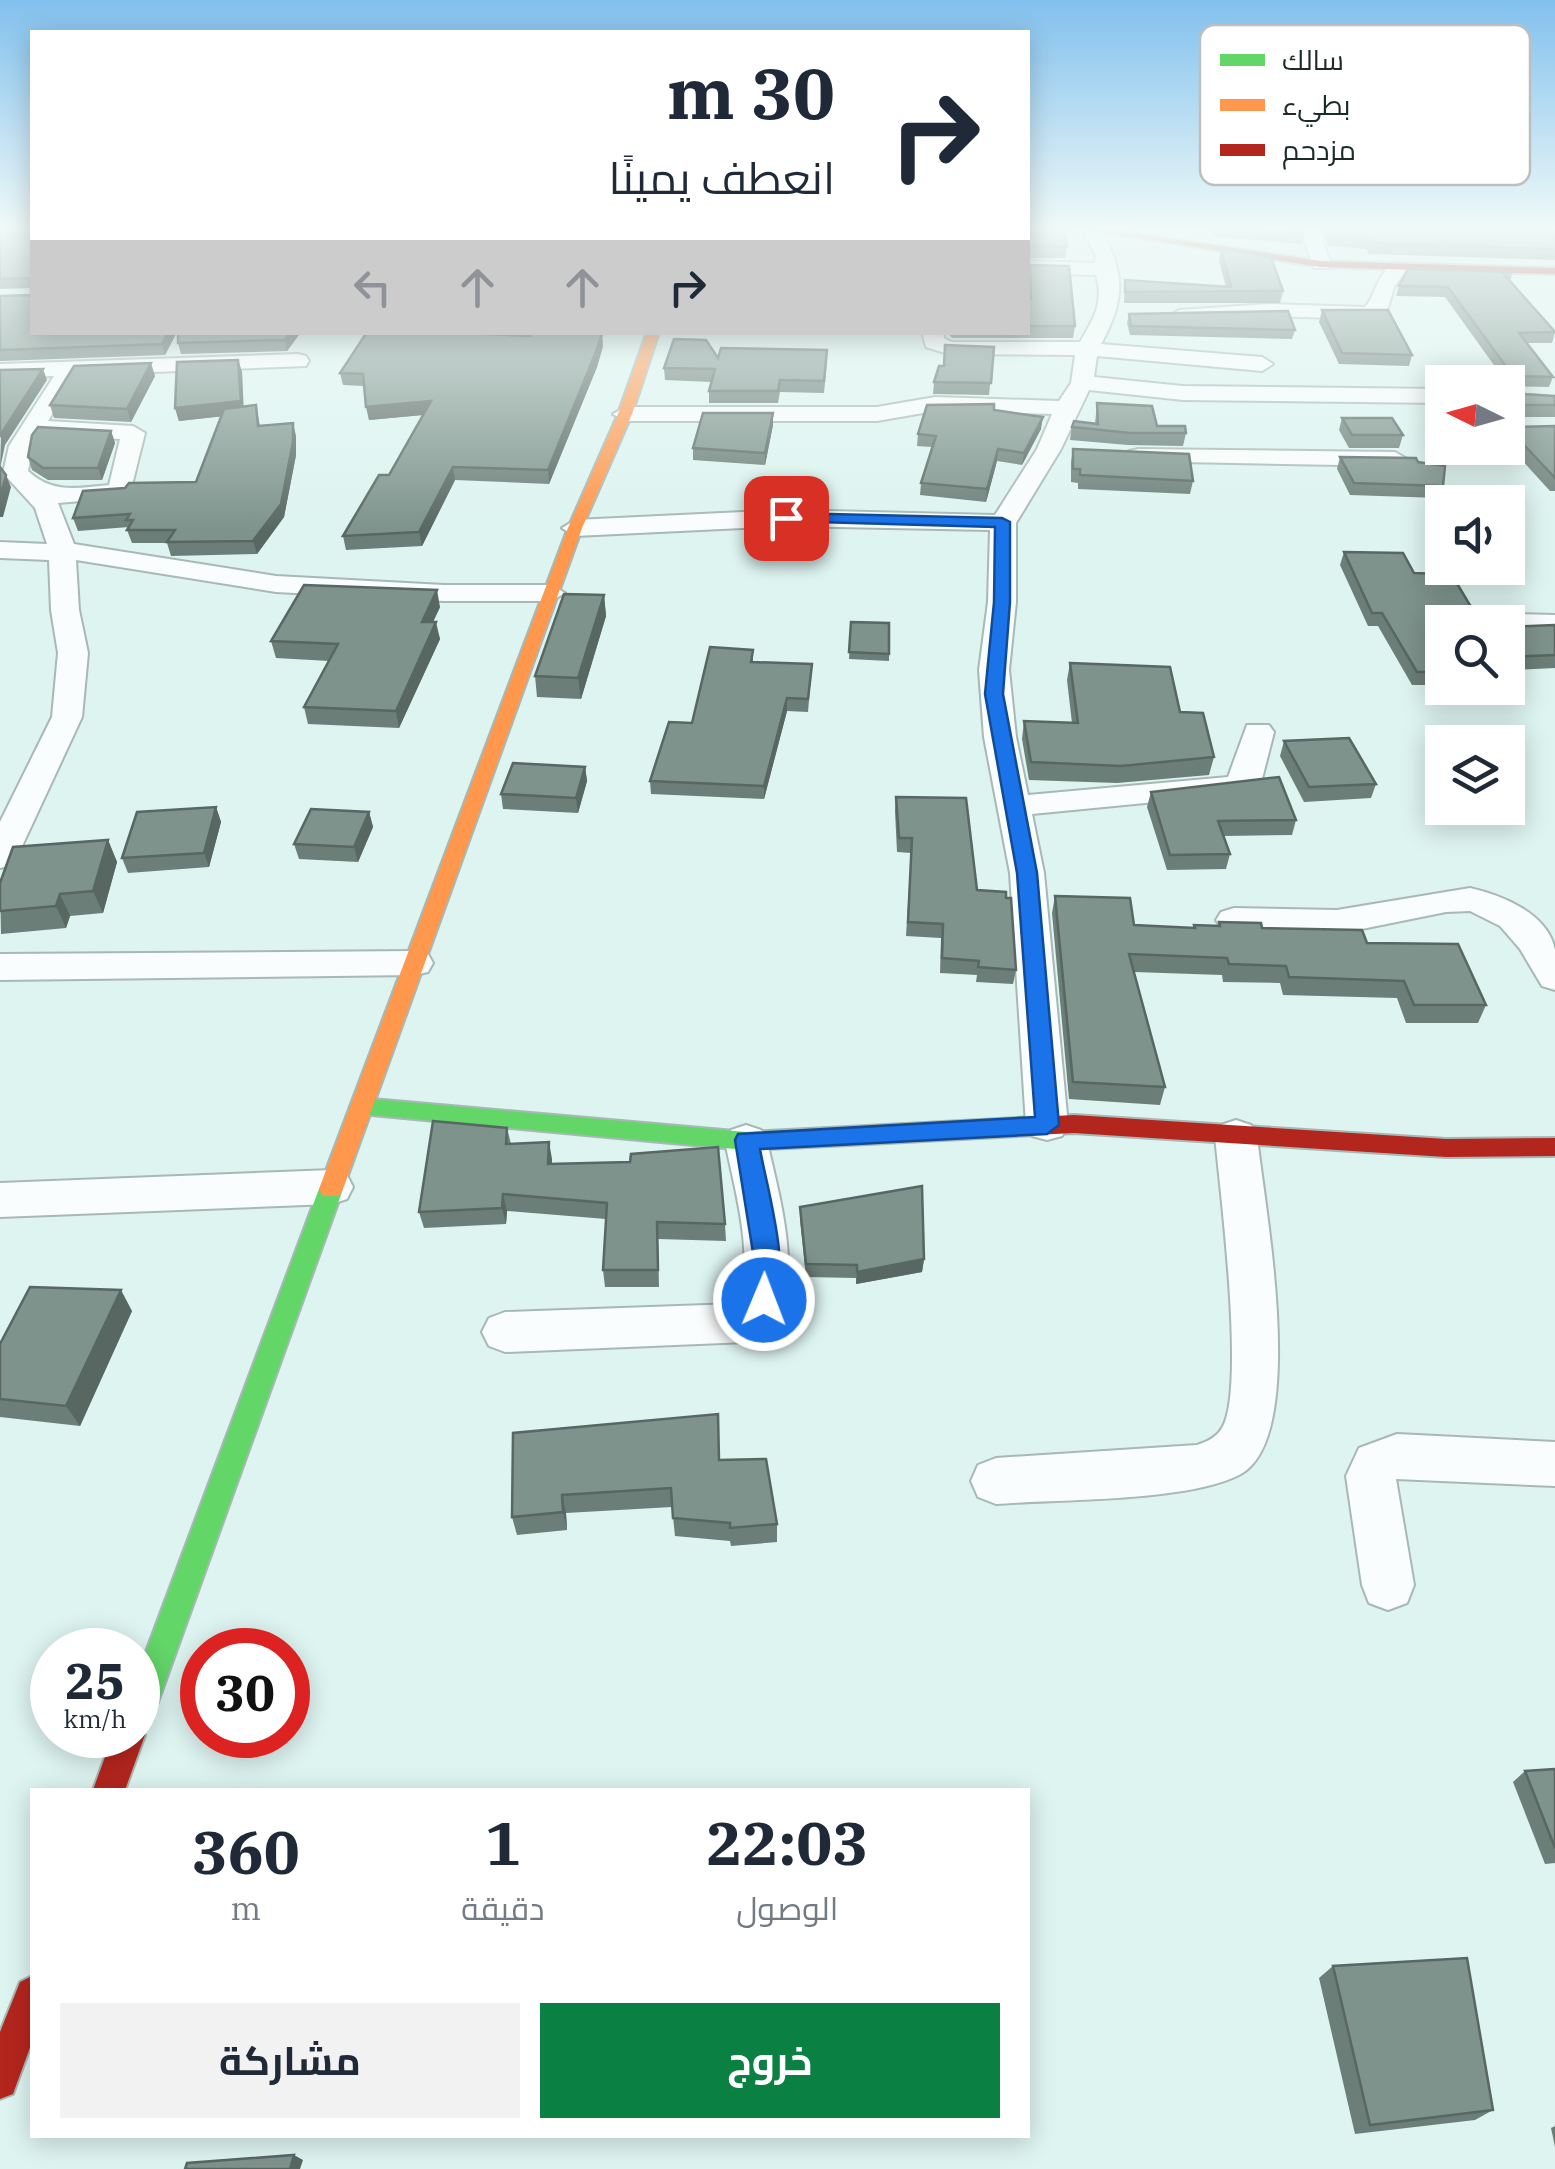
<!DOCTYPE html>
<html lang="ar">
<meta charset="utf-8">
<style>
:root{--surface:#fff;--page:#f2f2f3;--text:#1f2937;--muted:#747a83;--accent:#0b8043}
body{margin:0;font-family:"IBM Plex Serif",Cairo,serif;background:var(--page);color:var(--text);direction:rtl;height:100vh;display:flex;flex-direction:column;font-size:38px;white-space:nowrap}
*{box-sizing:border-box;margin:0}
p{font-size:32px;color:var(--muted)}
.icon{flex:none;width:55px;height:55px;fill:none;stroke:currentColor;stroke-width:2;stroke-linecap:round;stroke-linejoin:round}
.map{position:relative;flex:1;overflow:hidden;direction:ltr}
.details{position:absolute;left:30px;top:1788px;width:1000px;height:350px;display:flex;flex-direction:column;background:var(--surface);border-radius:0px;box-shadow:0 5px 25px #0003;direction:rtl}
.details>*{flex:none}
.guide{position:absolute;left:30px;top:30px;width:1000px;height:305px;border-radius:0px;box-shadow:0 5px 25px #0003;direction:rtl;background:#fff;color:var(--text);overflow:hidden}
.needle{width:65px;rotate:275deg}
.tools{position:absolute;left:1425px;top:365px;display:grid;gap:20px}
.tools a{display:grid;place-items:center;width:100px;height:100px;border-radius:0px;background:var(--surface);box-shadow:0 5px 25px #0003;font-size:50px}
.speed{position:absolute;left:30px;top:1628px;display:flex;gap:20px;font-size:50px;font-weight:700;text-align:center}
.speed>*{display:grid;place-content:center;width:130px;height:130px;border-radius:50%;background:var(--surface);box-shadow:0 5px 25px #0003;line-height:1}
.speed small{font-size:25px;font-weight:400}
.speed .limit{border:15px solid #d22;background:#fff;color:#111}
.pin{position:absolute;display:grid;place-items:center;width:85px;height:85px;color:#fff;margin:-42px;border-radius:20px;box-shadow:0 5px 15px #0006}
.me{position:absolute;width:110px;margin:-55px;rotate:1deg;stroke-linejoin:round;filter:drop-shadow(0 0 8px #0008)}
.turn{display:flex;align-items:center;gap:35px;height:210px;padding:0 30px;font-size:45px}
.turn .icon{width:130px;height:130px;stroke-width:2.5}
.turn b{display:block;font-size:70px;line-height:85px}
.lanes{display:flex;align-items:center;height:95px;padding:0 30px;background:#0003;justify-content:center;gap:50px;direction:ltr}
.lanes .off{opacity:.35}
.eta{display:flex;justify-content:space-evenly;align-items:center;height:170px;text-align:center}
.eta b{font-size:60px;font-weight:700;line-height:70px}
.button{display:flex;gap:20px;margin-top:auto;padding:20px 30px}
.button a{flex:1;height:115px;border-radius:0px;background:var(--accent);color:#fff;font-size:40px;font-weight:700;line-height:115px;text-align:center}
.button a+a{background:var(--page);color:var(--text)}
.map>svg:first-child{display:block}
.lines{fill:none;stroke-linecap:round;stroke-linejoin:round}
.street-casing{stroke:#a7b8b5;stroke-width:4}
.fast-casing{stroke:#a7b8b5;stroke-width:4}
.slow-casing{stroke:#a7b8b5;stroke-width:4}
.jam-casing{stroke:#a7b8b5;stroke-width:4}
.street{fill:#fafdfd;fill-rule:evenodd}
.fast{fill:#63d668;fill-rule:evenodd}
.slow{fill:#ff974d;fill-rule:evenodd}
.jam{fill:#b3261e;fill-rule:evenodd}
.wall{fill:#6c7e78}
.shaded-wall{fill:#586762}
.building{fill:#7e938c;stroke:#586762;stroke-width:2.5}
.route{fill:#1a73e8;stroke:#114b97;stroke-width:2.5}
.key{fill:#fff;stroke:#bbbfbf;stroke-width:2.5}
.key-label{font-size:28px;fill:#1c2b29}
</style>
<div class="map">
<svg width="1555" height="2169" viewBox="0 0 1555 2169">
<rect width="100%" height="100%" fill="#ddf4f0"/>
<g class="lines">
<g class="street-casing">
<g id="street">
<path d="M1082 228H1100C1125 272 1126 299 1101 344L1262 357 1273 364 1262 371 1097 356 1094 377 1183 386 1442 389V403L1183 400 1089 390 1061 449 1016 523V602L1009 670 1016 737 1028 795 1228 777 1247 725H1269L1274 732 1262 779 1248 793 1032 814 1044 873 1068 1125 1062 1136 1047 1140 1032 1136 1026 1125 1010 873 984 737 979 670 988 602 990 530 787 526 575 536 562 528 575 520 787 510 995 515 1037 449 1052 414 935 411 877 421H625L613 414 625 407H877L935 397 1059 401 1071 383 1075 355 948 354 926 347 922 332H943L944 338 951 342H1080C1094 318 1104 303 1096 275L1028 273V261L1095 263 1096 256Z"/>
<polygon points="1300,228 1318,228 1331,264 1328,268 1314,268"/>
<path d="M1397 263 1407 269 1394 287 1388 308 1368 319 1268 316 1179 322 1169 316 1179 310 1268 304 1365 307C1377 294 1377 270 1397 263Z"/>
<path d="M298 354 306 356 309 361 306 366 76 375 48 421 133 426 145 433 129 497 58 503 74 544 276 576 444 585H551L565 593 551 601H444L276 592 76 560 79 610 88 653 82 717 17 857 12 865 0 868V822L52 717 58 653 51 610 49 560 0 558V542L47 544 35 508 3 473 9 446 54 376 0 378V364ZM40 435 120 439 109 485C78 488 52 494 28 471L33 446Z"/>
<polygon points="1138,449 1395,452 1407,459 1395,466 1129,461 1126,456 1129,451"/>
<polygon points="1508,614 1555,615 1555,633 1508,632 1508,622 1494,622"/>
<path d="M1470 888C1501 895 1548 913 1555 950 1555 962 1555 977 1555 990L1542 986 1520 949 1500 926 1470 911 1446 912 1337 934 1234 932 1221 928 1216 920 1221 912 1234 908 1337 910Z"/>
<polygon points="415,951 428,954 433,963 428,972 415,975 0,980 0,954"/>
<path d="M1236 1120 1251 1125 1257 1136C1264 1205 1310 1439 1239 1475 1186 1502 1059 1499 996 1504L978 1497 971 1481 978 1465 996 1458 1197 1445C1207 1442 1217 1437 1222 1428 1246 1390 1220 1189 1215 1136L1221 1125Z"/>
<path d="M746 1125 761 1130 767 1141C778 1194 818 1318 747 1342L505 1352 489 1346 482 1332 489 1318 505 1312 735 1304C758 1265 733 1184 725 1141L731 1130Z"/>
<polygon points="332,1170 347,1175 353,1187 347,1199 332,1204 0,1217 0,1183"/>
<polygon points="1397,1434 1555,1442 1555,1486 1396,1479 1414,1585 1407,1603 1388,1610 1369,1603 1362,1585 1346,1476 1359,1448"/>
</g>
</g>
<g class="fast-casing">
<g id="fast">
<polygon points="361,1098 746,1132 848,1127 856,1130 860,1136 856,1142 848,1145 746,1150 361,1114 350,1106"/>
<polygon points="331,1180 339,1182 343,1189 154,1713 149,1724 138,1729 138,1673 319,1189 323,1182"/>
</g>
</g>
<g class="slow-casing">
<polygon id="slow" points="647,332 659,332 632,414 582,528 343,1189 339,1196 323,1196 319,1189 568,528 618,414"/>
</g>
<g class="jam-casing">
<g id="jam">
<polygon points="1075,228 1099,228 1321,261 1555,268 1555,274 1321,267"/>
<polygon points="1074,1115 1446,1139 1555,1138 1555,1156 1446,1157 1074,1133 848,1145 840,1142 836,1136 840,1130 848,1127"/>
<polygon points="138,1723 145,1735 125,1790 93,1790 113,1735 138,1735"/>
<polygon points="32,1976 32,2042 13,2094 0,2099 0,2032 20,1982"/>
</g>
</g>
<use href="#street" class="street"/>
<use href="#fast" class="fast"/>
<use href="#slow" class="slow"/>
<use href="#jam" class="jam"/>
</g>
<g class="wall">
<polygon points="0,228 32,228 32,332 177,332 165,355 0,361 0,296 31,295 31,288 0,289"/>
<polygon points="1028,228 1067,247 1065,258 1028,258"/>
<polygon points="1210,228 1303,228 1304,234 1302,244 1212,236"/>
<polygon points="1320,228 1555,228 1555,260 1369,254 1366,249 1329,246"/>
<polygon points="1221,249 1283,291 1280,303 1124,303 1125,280 1226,287 1219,261"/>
<polygon points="1030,265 1075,326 1073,338 952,338 947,332 1028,332"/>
<polygon points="1408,269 1513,272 1510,281 1555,332 1552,343 1527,343 1553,377 1549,387 1509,386 1445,297 1396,296 1399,286"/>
<polygon points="1322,310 1412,355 1409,366 1339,364 1319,322"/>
<polygon points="1129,314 1295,330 1292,339 1130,335 1127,323"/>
<polygon points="301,332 287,351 181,354 178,343"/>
<polygon points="530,336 602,336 603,346 597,367 549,484 455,480 422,546 346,550 343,536 389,475 423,415 369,420 364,386 343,385 340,373"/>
<polygon points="945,345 994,347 989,395 933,394 934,382 944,366"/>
<polygon points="718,358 827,362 824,393 780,392 778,403 709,403 709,391 711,382 665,380 664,368"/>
<polygon points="238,360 242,372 243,407 256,405 260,426 296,436 296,455 284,517 257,554 171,556 167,543 132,543 127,530 129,527 78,531 73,518 196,482 221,416 179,421 175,408"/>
<polygon points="155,376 131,422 54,418 50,405"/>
<polygon points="1508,393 1555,396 1555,417 1510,417 1512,427 1555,426 1555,491 1550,491 1508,445"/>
<polygon points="1097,403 1157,426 1186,433 1183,446 1128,445 1070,440 1072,424 1095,424"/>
<polygon points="994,410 1041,429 1022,465 997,461 986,502 920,495 921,483 932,447 917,446 918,434"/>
<polygon points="1342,418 1403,435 1399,448 1349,448 1339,430"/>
<polygon points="773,425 765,465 693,460 693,448"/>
<polygon points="111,431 115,443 102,480 48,480 32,470 28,457"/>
<polygon points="1073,449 1193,481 1190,494 1078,489 1078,483 1071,482 1071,462"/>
<polygon points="1340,457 1418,462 1443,486 1439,498 1350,495 1337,469"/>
<polygon points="1344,552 1414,573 1446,581 1442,622 1442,685 1412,685 1378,626 1368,626 1340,565"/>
<polygon points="604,595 606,616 581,699 537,697 535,676"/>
<polygon points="440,607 433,622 440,639 399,728 308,724 304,707 329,661 276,658 271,641"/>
<polygon points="851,622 889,623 889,661 849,659"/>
<polygon points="1555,625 1555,668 1512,670 1508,684 1508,627"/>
<polygon points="753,650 753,662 812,664 808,712 787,711 764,799 651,794 650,781 692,723"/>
<polygon points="1070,663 1180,712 1214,757 1209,775 1117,783 1029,780 1022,739 1024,721 1072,723 1067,680"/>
<polygon points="1284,741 1376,784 1371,798 1304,802 1280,756"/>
<polygon points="585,767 587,781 578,813 503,809 501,794"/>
<polygon points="1151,792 1296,820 1292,835 1224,836 1230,854 1226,869 1167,870 1147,807"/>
<polygon points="896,797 977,890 1016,970 1013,984 976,982 977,975 940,973 941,938 906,936 911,853 897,852 895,811"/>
<polygon points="216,807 221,822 209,867 128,873 122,858"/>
<polygon points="369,812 373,827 358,862 299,859 294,844"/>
<polygon points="108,840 117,862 103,913 70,916 66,928 1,934 0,883"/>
<polygon points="1055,896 1134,925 1193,928 1194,925 1218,926 1219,922 1367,943 1486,1005 1478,1023 1406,1023 1397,998 1283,995 1280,983 1223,982 1222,975 1134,972 1165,1087 1160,1105 1069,1099 1052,913"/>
<polygon points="507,1128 511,1144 552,1159 552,1164 725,1224 726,1241 658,1239 659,1287 605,1287 603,1270 606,1219 507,1211 506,1224 424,1228 419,1212"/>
<polygon points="800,1207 924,1259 922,1272 856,1284 856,1278 806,1277 800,1220"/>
<polygon points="132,1311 80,1426 0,1417 0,1344"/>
<polygon points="513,1433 719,1460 777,1524 777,1542 731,1546 730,1541 675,1536 672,1507 566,1513 567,1530 517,1535 512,1517"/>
<polygon points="1555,1769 1555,1863 1545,1864 1513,1782 1525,1771"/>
<polygon points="1333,1966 1493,2110 1475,2120 1355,2134 1319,1978"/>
<polygon points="1555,2126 1555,2147 1551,2128"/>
</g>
<g class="shaded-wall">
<polygon points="168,332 177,332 165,355 162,344"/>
<polygon points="290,332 301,332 287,351 285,340"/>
<polygon points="597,332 604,332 602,336 603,346 597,367 549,484 548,470"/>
<polygon points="238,360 242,372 244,414 179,421 175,408"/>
<polygon points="151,363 155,376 131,422 127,409"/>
<polygon points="43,369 47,380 5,445 0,469 1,434"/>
<polygon points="431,401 433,414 369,420 366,407"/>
<polygon points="773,413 773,425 765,465 765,453"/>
<polygon points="1043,417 1041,429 1022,465 1024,453"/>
<polygon points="293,423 296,436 296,455 284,517 257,554 253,541"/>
<polygon points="111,431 115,443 102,480 98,468"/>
<polygon points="998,449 997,461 986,502 987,489"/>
<polygon points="453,467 455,480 422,546 419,532"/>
<polygon points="6,475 11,487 3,517 0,517 0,498"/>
<polygon points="437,590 440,607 425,639 422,622"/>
<polygon points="604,595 606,616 581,699 578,678"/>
<polygon points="436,622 440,639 399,728 396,711"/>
<polygon points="787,698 787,711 764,799 764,786"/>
<polygon points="585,767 587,781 578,813 576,798"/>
<polygon points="216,807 221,822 209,867 204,853"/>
<polygon points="369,812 373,827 358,862 354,847"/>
<polygon points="108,840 117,862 103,913 93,891"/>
<polygon points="60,894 70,916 66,928 56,906"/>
<polygon points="549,1142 552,1159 551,1181 548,1164"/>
<polygon points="503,1194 507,1211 506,1224 502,1208"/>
<polygon points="924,1259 922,1272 856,1284 857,1272"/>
<polygon points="121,1290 132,1311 80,1426 66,1406"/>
<polygon points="562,1495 566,1513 567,1530 563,1512"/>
<polygon points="294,2155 303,2160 300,2169 290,2169"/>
</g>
<g class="building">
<polygon points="0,228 32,228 32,332 168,332 162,344 0,350 0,296 31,295 31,278 0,279"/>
<polygon points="1028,228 1065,228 1067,247 1028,246"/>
<polygon points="1237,228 1303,228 1304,234"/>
<polygon points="1327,228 1555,228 1555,249 1372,243 1369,239 1331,236"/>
<polygon points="1221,249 1271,257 1283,291 1125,292 1125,280 1231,287"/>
<polygon points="1030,265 1069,266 1075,326 1028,326 1028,299 1031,299"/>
<polygon points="1408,269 1513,272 1502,272 1555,332 1519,333 1553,377 1513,376 1448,287 1399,286"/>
<polygon points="1322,310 1388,310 1412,355 1342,353"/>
<polygon points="1288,311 1295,330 1131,326 1129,314"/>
<polygon points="178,332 290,332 285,340 178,343"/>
<polygon points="367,332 439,332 530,336 531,332 602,334 595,354 548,470 453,467 419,532 343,536 379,475 389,475 431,401 366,407 363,374 340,373"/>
<polygon points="674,339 706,340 718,358 721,348 827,350 824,381 780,380 778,391 709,391 715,369 664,368"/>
<polygon points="945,345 994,347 991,383 934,382 939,366 944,366"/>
<polygon points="238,360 241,401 175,408 177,362"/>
<polygon points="151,363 127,409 50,405 74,366"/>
<polygon points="43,369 1,434 0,437 0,370"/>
<polygon points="1508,393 1555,396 1555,405 1512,405 1509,409 1512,427 1555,426 1555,478 1508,428"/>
<polygon points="1097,403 1152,406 1157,426 1185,426 1186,433 1130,433 1072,427 1074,421 1098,424"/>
<polygon points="994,404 994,410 1043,417 1024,453 998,449 987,489 921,483 936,436 918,434 927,405"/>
<polygon points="256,405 258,426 293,423 293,442 281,504 253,541 167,542 175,530 127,530 133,520 126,520 130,514 73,518 83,491 125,488 129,483 196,482 224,409"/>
<polygon points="703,413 773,413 765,453 693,448"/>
<polygon points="1342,418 1392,418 1403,435 1352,435"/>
<polygon points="38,427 111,431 98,468 43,468 28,457 32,435"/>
<polygon points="1073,449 1189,454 1193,481 1080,475 1080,469 1073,469"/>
<polygon points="1340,457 1416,458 1418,462 1445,466 1443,486 1354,483"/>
<polygon points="0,467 6,475 0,498"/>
<polygon points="1344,552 1403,553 1414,573 1442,574 1446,581 1455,580 1480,622 1442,622 1442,672 1417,672 1382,613 1372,613"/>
<polygon points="304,585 437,590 422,622 436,622 396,711 304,707 338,644 271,641"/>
<polygon points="564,594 604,595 578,678 535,676"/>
<polygon points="851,622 889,623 889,654 849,652"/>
<polygon points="1555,625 1555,655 1508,657 1508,627"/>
<polygon points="710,647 753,650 751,662 812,664 808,699 787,698 764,786 650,781 669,722 692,723"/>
<polygon points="1070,663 1170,667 1180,712 1203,713 1214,757 1121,766 1031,762 1024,721 1078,723"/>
<polygon points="1349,738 1376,784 1309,787 1284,741"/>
<polygon points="513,763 585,767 576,798 501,794"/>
<polygon points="1279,777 1296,820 1218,821 1230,854 1170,855 1151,792"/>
<polygon points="896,797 966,798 977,890 1006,892 1006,898 1011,898 1016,970 978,967 979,961 942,958 943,924 908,922 912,838 899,838"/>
<polygon points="216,807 204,853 122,858 137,812"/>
<polygon points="311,809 369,812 354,847 294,844"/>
<polygon points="108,840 93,891 60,894 56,906 0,911 0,883 13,847"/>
<polygon points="1055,896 1130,898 1134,925 1195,928 1194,925 1220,926 1219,922 1261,923 1262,928 1362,930 1367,943 1458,944 1486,1005 1414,1005 1404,981 1289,977 1286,966 1229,964 1227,958 1129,954 1165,1087 1073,1082"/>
<polygon points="433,1121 507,1128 506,1144 549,1142 548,1164 630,1162 631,1154 718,1147 725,1224 657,1222 658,1270 603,1270 607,1203 503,1194 502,1208 419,1212"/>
<polygon points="922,1186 924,1259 857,1272 857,1265 806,1264 800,1207"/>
<polygon points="30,1287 121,1290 66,1406 0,1399 0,1344"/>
<polygon points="718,1414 719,1460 766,1459 777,1524 730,1528 730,1523 673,1518 671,1488 562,1495 563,1512 512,1517 513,1433"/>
<polygon points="1555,1769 1555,1848 1525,1771"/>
<polygon points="1467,1958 1493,2110 1370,2125 1333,1966"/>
<polygon points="294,2155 290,2169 185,2169 187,2163"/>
</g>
<linearGradient id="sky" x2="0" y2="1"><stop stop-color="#81c0ed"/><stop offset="0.43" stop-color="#f0faf8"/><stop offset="1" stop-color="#f0faf8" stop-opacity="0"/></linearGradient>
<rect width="1555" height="531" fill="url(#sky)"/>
<path class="route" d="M786 513 1002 518 1010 522V602L1003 694 1037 873 1059 1125 1047 1134 760 1149C767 1189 792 1270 773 1307L764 1310 755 1307 751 1300 754 1259 735 1140 738 1134 1035 1117 1017 873 985 694 994 602 995 527 781 521 779 518Z"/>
<rect x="1200" y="25" width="330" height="160" rx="15" class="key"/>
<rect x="1220" y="54" width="45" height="12" fill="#63d668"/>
<rect x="1220" y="99" width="45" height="12" fill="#ff974d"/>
<rect x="1220" y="144" width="45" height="12" fill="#b3261e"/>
<g class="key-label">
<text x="1282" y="70">سالك</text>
<text x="1282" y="115">بطيء</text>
<text x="1282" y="160">مزدحم</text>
</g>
</svg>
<div class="tools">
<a><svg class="needle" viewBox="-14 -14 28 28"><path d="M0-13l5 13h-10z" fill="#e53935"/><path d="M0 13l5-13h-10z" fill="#747a83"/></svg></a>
<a><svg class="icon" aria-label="sound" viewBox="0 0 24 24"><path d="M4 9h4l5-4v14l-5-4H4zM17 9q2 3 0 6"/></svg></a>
<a><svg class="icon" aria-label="search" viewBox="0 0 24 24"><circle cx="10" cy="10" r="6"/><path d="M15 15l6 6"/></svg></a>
<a><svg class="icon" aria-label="layers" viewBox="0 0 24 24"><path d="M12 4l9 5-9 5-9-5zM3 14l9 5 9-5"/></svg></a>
</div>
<div class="speed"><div>25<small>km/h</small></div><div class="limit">30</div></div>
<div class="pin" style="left:786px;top:518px;background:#d93025"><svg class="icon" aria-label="arrive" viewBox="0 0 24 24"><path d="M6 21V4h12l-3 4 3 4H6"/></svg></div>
<svg class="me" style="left:764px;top:1300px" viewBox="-20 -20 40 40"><circle r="17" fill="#1a73e8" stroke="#fff" stroke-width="3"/><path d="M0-11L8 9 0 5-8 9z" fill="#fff"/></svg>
<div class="guide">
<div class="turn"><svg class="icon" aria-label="right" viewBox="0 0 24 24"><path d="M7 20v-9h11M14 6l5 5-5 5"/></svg><div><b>30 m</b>انعطف يمينًا</div></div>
<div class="lanes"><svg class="icon off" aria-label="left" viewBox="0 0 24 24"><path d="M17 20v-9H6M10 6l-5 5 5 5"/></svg><svg class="icon off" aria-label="ahead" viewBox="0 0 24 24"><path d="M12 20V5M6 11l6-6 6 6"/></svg><svg class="icon off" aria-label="ahead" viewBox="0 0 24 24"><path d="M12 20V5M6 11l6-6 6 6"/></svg><svg class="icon" aria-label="right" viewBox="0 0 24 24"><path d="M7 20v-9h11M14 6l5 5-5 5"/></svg></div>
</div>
<section class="details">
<div class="eta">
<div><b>22:03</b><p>الوصول</p></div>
<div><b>1</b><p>دقيقة</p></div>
<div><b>360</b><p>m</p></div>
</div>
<div class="button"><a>خروج</a><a>مشاركة</a></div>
</section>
</div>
